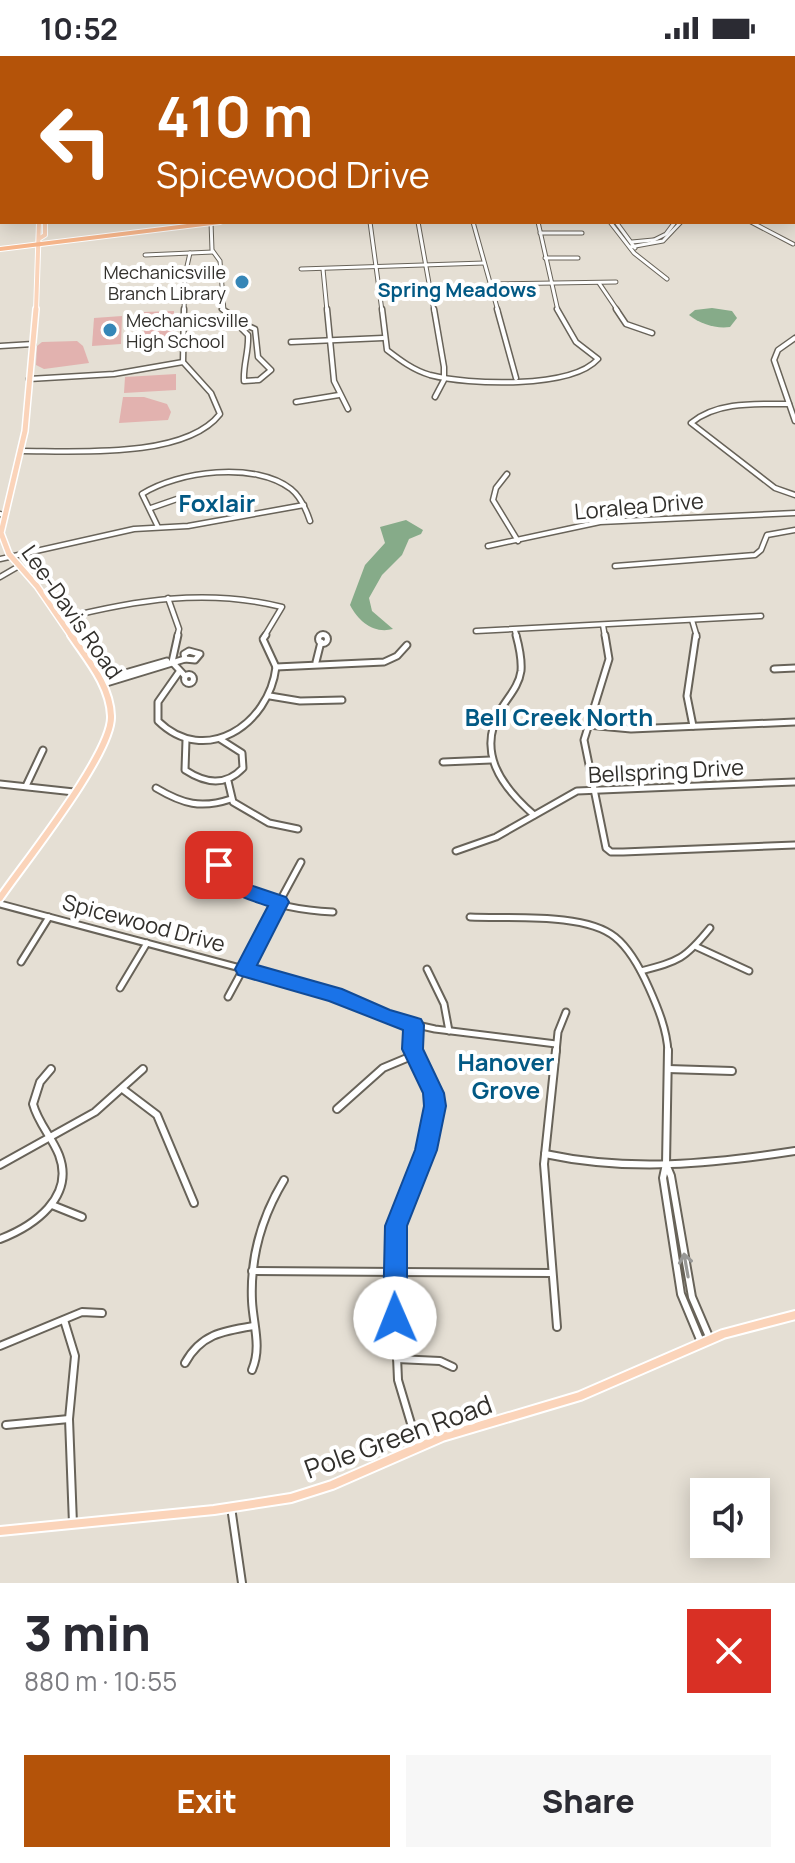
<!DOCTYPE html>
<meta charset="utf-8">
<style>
:root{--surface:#fff;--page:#f7f7f7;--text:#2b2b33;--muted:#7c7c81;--accent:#b45309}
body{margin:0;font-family:Manrope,sans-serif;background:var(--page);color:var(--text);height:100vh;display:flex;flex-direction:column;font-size:30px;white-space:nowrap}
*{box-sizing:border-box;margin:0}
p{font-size:26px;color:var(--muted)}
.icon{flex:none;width:44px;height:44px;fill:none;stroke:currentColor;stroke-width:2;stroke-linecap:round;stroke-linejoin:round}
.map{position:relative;height:1527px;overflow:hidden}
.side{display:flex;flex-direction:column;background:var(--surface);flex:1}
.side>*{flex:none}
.top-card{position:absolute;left:0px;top:0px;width:796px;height:168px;box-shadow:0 4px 20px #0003;background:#b45309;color:#fff;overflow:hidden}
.fabs{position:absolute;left:690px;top:1422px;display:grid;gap:16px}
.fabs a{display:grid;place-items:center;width:80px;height:80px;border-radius:0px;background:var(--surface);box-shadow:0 4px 20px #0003;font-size:40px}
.pin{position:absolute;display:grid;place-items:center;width:68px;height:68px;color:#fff;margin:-34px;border-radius:16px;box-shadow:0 4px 12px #0006}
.me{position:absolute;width:88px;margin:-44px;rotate:359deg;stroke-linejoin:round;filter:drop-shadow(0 0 6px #0008)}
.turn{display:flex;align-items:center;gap:28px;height:168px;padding:0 24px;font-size:36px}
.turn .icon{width:104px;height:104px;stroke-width:2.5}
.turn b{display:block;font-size:56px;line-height:68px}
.round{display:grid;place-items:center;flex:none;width:84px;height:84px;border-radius:0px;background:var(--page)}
.summary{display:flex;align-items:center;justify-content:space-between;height:136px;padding:0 24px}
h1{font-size:48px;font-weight:800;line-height:60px}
.button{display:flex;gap:16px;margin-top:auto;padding:16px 24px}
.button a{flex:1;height:92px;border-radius:0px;background:var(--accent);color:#fff;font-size:32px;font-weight:800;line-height:92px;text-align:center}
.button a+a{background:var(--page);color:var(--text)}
.status{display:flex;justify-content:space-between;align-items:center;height:56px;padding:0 40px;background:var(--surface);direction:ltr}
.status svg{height:22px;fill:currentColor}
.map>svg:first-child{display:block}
.green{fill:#e2b2af}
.water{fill:#86ab89}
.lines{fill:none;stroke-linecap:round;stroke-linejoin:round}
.minor-far3-casing{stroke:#686359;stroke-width:5}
.minor-far2-casing{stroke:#686359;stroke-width:7}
.minor-far1-casing{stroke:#686359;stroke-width:9}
.minor-casing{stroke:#686359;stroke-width:10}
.major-far3-casing{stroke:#fff;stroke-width:6}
.major-far2-casing{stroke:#fff;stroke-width:8}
.major-far1-casing{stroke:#fff;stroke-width:10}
.major-casing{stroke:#fff;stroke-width:12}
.highway-casing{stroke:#fff;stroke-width:6}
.minor-far3{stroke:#fff;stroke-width:3}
.minor-far2{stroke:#fff;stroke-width:4}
.minor-far1{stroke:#fff;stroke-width:5}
.minor{stroke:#fff;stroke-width:6}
.major-far3{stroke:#fbd4ba;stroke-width:4}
.major-far2{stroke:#fbd4ba;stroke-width:5}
.major-far1{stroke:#fbd4ba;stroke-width:6}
.major{stroke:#fbd4ba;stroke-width:8}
.highway{stroke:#f8b78c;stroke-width:4}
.oneway{stroke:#989896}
.route{fill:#1a73e8;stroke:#114b97;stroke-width:2}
.poi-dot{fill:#3686b7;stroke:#fff;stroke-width:3}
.labels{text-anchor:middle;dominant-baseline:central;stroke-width:8;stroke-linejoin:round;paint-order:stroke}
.far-poi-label{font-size:18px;fill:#32302c;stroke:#fff;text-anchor:end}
.far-neighbourhood-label{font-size:20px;font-weight:bold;fill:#025984;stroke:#fff}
.street-label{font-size:22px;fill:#32302c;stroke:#fff}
.neighbourhood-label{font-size:24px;font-weight:bold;fill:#025984;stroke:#fff}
.near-street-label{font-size:26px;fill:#32302c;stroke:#fff}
</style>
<div class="status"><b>10:52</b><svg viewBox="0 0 49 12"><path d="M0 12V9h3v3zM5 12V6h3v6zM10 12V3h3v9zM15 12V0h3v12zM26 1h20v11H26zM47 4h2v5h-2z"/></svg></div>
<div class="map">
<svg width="795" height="1527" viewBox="0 0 795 1527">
<rect width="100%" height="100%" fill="#e5dfd4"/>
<g class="green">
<polygon points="174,255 174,283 144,285 144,256"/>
<polygon points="122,260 121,288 92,290 94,262"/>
<polygon points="77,285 83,290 89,307 44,313 36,309 37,290 42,286"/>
<polygon points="176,318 176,334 124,337 125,321"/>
<polygon points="123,341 144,341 167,348 171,356 168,364 119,367"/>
</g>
<g class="water">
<path d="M712 252 732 255 737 262 730 271C716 273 700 268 689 259L695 254Z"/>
<path d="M406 464 423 474 421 478 409 483 402 499 382 519 369 542 372 555 393 573C374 578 359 566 350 549L365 509 385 487 380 471Z"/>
</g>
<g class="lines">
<g class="minor-far3-casing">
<g id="minor-far3">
<polyline points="193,0 198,2"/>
<polyline points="406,0 409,2"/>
<polyline points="184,2 189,0"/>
<polyline points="356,2 359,0"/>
<polyline points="211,166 212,194 220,205 224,255"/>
<polyline points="370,166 382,255"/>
<polyline points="418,166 434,255"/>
<polyline points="473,166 498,255"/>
<polyline points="538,166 558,255"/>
<polyline points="610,166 634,197 667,223"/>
<polyline points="616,166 635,192"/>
<polyline points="751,166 793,188"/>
<polyline points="540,177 582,177"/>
<polyline points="652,185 666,178 675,166"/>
<polyline points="632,186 653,184"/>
<polyline points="630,191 663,185 681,166"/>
<polyline points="145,199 213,196"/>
<polyline points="545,202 578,202"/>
<polyline points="301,213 484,207"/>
<polyline points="323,213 327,255"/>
<polyline points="599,227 618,255"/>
<polyline points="490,228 616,226"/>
<polyline points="184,255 185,219 190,197"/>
</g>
</g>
<g class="minor-far2-casing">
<g id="minor-far2">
<polyline points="222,253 242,266"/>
<polyline points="327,253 334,325 348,353"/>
<path d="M382 253 387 294C400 304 413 314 430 319 468 329 571 333 598 303L576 286 557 253"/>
<polyline points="434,253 444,311 444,324 435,341"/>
<polyline points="497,253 516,322"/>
<polyline points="616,253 626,268 652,277"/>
<path d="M241 267 255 273 258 301 271 314 259 324 244 325C243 308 249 296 248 279L239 270Z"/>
<polyline points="795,282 778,294 774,304 795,365"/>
<polyline points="291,286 383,282"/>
<polyline points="0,290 33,288"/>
<polyline points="29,323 114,318 183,306"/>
<polyline points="296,346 339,339"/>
<path d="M789 348C757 348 717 345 691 367L775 432 795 439"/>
<path d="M22 395C76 395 185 403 220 358L211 337 183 306 184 253"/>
<polyline points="507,418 496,432 493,444 518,485"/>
<polyline points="151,452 177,443"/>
<polyline points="0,458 3,459"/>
<path d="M158 471 142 438C178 415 255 405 291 433 301 441 306 453 310 465"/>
<polyline points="488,490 600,466 795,457"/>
<polyline points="0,503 134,473 188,470 304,449"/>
<polyline points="615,510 755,499 761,494 767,479 795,474"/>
<polyline points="0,521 19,510"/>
<polyline points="168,542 179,573 177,581"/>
<path d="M60 563C135 544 206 532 282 551L264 581"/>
<polyline points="692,564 697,581"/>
<polyline points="603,569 605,581"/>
<polyline points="476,575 761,560"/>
<polyline points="515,575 517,581"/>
</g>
</g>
<g class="minor-far1-casing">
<g id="minor-far1">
<circle cx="323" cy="583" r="4.5"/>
<polyline points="178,579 172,606 185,620"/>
<polyline points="266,579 263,583 276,611"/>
<path d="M516 579C519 590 522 603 521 615 519 630 508 641 501 653 476 696 501 730 534 759"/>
<polyline points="605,579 609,603 584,684 606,792 611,796 623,796 795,789"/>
<polygon points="189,595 200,598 195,604 185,603 184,598"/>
<polyline points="316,606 321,586"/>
<polyline points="276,611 384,606 397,600 407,589"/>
<polyline points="774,613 795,612"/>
<path d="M179 616 158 646V665C205 711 269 669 276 611"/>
<circle cx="189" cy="623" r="4.5"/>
<polyline points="101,624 167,605"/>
<polyline points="103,628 185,603"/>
<polyline points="270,640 300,645 342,644"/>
<polyline points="588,669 631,673 795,666"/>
<polyline points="693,670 687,640 696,579"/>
<path d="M186 684 185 714C205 727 225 731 243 712L242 697 220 683"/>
<polyline points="443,706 491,704"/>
<polyline points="228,725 233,746 269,767 298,773"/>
<polyline points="0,728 74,736"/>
<polyline points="26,730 43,694"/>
<path d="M156 732C183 748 201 753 231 743"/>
<polyline points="456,795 496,781 577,735 795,726"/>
<path d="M218 806C240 845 291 854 333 856"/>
<polyline points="203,833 225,820"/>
<polyline points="0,848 315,932 399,965 435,973 556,988"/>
<path d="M470 861C508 863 585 856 615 881 630 893 641 914 649 932 658 952 667 974 668 996"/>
<polyline points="697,891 749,915"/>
<polyline points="21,906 49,861"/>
<polyline points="427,913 444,948 449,975"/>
<path d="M641 915C679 905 685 903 710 872"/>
<polyline points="120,932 147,887"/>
<polyline points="228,941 301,806"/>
<polyline points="413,969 414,996"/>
<polyline points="556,996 558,976 566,956"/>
</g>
</g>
<g class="minor-casing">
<g id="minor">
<polyline points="413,994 431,1030 435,1050 426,1094 398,1162 394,1230 398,1324 418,1391"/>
<polyline points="556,994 544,1108 557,1271"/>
<polyline points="668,1013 732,1015"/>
<polyline points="124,1034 157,1059 194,1147"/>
<polyline points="337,1053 383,1012 414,999"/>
<path d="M545 1098C629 1116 711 1108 795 1095"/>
<polyline points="666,1108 668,994"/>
<polyline points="0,1109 95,1056 143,1013"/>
<polyline points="52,1149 82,1161"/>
<path d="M0 1183C34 1170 75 1141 59 1099 52 1081 38 1067 33 1048L40 1026 51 1013"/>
<polyline points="252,1215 552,1217"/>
<polyline points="64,1264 75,1300 69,1363 73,1468"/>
<polyline points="701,1286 681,1238 663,1122 666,1108 671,1120 692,1241 710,1283"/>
<polyline points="0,1290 82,1256 102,1257"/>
<polyline points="397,1303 440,1305 453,1311"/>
<path d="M185 1307C201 1278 223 1275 254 1270"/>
<path d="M252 1314C262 1291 253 1268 252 1245 250 1201 261 1162 284 1124"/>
<polyline points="6,1369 69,1363"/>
<polyline points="231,1451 242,1527"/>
</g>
</g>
<g class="major-far3-casing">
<g id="major-far3">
<polyline points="576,0 581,2"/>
<polyline points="40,182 45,179 45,166"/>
<polyline points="36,255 39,166"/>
</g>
</g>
<g class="major-far2-casing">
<polyline id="major-far2" points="36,253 25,375 1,477 9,498 37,530 72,581"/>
</g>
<g class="major-far1-casing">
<path id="major-far1" d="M0 842C24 807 113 697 111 660 110 629 87 603 71 579"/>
</g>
<g class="major-casing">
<polyline id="major" points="0,1475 214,1454 291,1442 332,1429 442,1381 580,1340 723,1278 795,1259"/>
</g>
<g class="highway-casing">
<g id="highway">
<polyline points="698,0 702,2"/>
<polyline points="735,0 741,2"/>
<polyline points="0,193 220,166"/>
</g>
</g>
<use href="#minor-far3" class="minor-far3"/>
<use href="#minor-far2" class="minor-far2"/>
<use href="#minor-far1" class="minor-far1"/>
<use href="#minor" class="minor"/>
<use href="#major-far3" class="major-far3"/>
<use href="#major-far2" class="major-far2"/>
<use href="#major-far1" class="major-far1"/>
<use href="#major" class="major"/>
<use href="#highway" class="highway"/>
</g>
<defs><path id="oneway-shaft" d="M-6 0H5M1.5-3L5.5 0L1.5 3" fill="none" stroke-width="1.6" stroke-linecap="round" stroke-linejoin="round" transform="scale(2)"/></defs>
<use class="oneway" href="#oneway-shaft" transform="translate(686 1209) rotate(-100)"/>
<path class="route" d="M219 802 226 804 244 827 286 841 289 846 257 909 342 933 390 954 421 963 424 969 423 993 444 1037 446 1050 437 1094 407 1170V1262L404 1269 395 1273 387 1269 383 1262 385 1170 415 1094 424 1050 423 1037 402 993 403 974 329 945 238 919 235 913 268 850C238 840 225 838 210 809Z"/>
<g class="poi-dot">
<circle cx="242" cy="226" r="8"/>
<circle cx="110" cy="274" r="8"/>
</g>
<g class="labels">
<g class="far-poi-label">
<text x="226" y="216">Mechanicsville<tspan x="226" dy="21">Branch Library</tspan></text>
<text x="126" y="264" text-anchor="start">Mechanicsville<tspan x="126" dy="21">High School</tspan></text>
</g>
<g class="far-neighbourhood-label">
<text x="457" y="233">Spring Meadows</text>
</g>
<g class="street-label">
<text transform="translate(639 450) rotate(-5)">Loralea Drive</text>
<text transform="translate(72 556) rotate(55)">Lee-Davis Road</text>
<text transform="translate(666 715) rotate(-3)">Bellspring Drive</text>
<text transform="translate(144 867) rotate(15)">Spicewood Drive</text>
</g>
<g class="neighbourhood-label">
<text x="217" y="446">Foxlair</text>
<text x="559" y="660">Bell Creek North</text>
<text x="506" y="1005">Hanover<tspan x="506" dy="28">Grove</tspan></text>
</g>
<g class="near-street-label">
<text transform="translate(398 1380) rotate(-20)">Pole Green Road</text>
</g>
</g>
</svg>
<div class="fabs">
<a><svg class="icon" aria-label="sound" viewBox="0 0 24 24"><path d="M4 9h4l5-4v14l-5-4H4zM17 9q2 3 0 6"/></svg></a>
</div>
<div class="pin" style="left:219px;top:809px;background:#d93025"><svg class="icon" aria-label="arrive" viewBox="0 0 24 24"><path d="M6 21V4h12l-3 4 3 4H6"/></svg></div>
<svg class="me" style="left:395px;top:1262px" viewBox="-20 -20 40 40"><circle r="19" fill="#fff"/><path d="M0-13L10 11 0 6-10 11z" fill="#1a73e8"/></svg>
<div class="top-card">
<div class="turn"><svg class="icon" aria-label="left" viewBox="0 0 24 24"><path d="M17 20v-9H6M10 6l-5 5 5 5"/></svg><div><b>410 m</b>Spicewood Drive</div></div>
</div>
</div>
<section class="side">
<div class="summary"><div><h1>3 min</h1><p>880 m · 10:55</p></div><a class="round" style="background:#d93025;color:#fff"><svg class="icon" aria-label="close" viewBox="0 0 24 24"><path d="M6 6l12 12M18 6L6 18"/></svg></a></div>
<div class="button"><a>Exit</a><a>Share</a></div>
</section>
